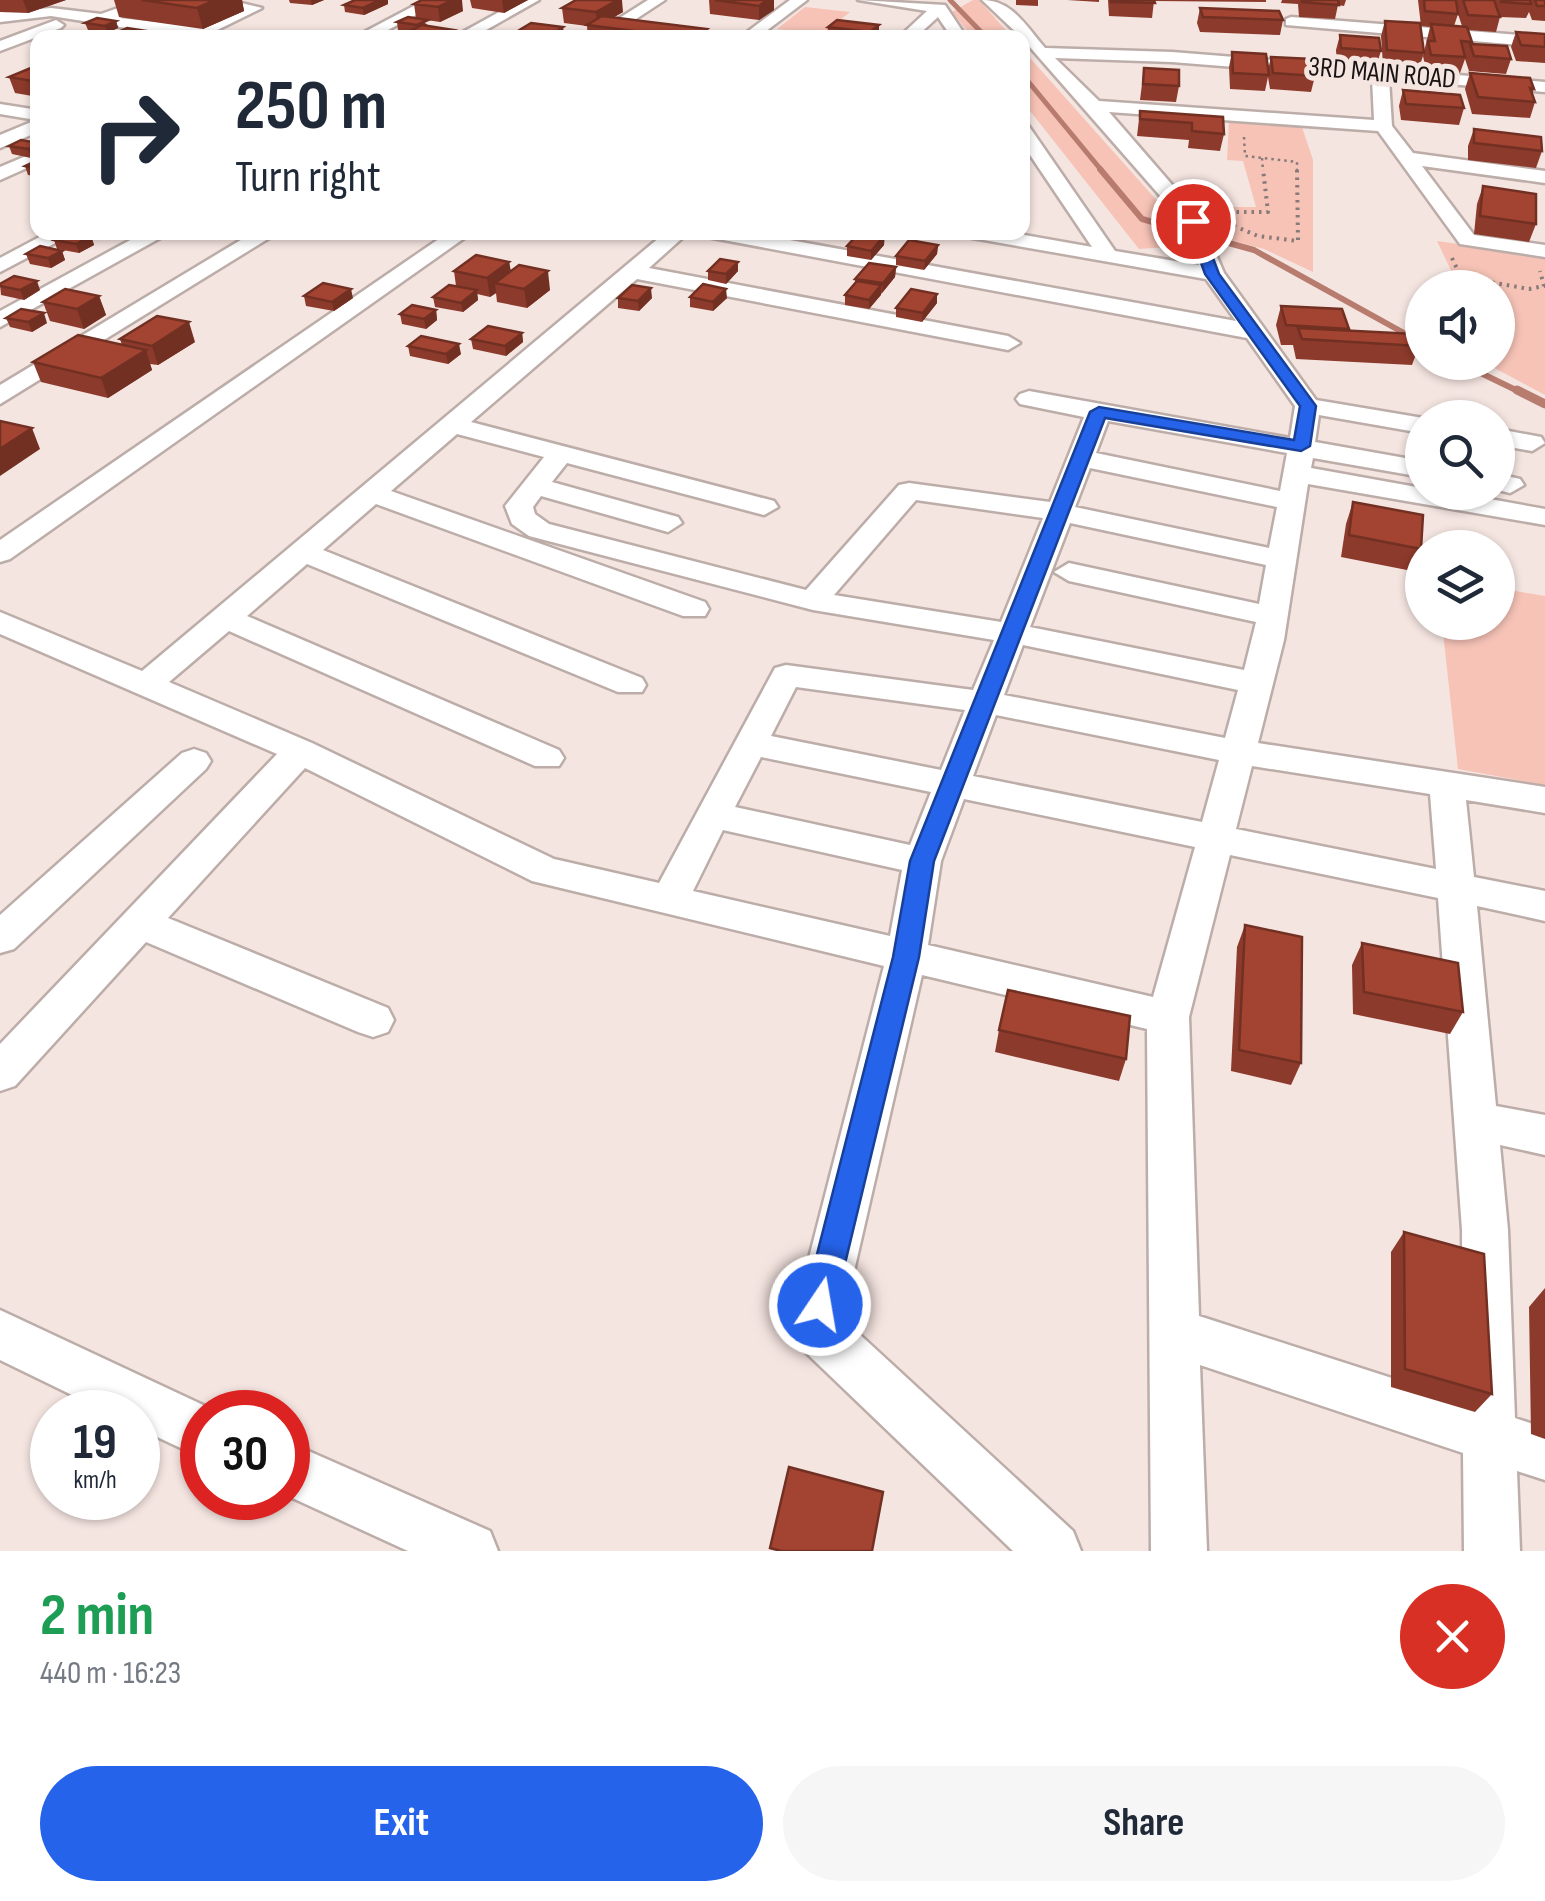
<!DOCTYPE html>
<meta charset="utf-8">
<style>
:root{--surface:#fff;--page:#f6f6f7;--text:#1f2937;--muted:#747a83;--accent:#2563eb}
body{margin:0;font-family:"Sofia Sans Condensed",sans-serif;background:var(--page);color:var(--text);height:100vh;display:flex;flex-direction:column;font-size:38px;white-space:nowrap}
*{box-sizing:border-box;margin:0}
p{font-size:32px;color:var(--muted)}
.icon{flex:none;width:55px;height:55px;fill:none;stroke:currentColor;stroke-width:2;stroke-linecap:round;stroke-linejoin:round}
.map{position:relative;height:1551px;overflow:hidden}
.drawer{display:flex;flex-direction:column;background:var(--surface);flex:1}
.drawer>*{flex:none}
.hud{position:absolute;left:30px;top:30px;width:1000px;height:210px;border-radius:20px;box-shadow:0 2px 8px #0004;background:#fff;color:var(--text);overflow:hidden}
.controls{position:absolute;left:1405px;top:270px;display:grid;gap:20px}
.controls a{display:grid;place-items:center;width:110px;height:110px;border-radius:50%;background:var(--surface);box-shadow:0 2px 8px #0004;font-size:50px}
.speed{position:absolute;left:30px;top:1390px;display:flex;gap:20px;font-size:50px;font-weight:700;text-align:center}
.speed>*{display:grid;place-content:center;width:130px;height:130px;border-radius:50%;background:var(--surface);box-shadow:0 2px 8px #0004;line-height:1}
.speed small{font-size:25px;font-weight:400}
.speed .limit{border:15px solid #d22;background:#fff;color:#111}
.pin{position:absolute;display:grid;place-items:center;width:85px;height:85px;color:#fff;margin:-42px;border:5px solid #fff;border-radius:50%;box-shadow:0 2px 10px #0007}
.me{position:absolute;width:110px;margin:-55px;rotate:12deg;stroke-linejoin:round;filter:drop-shadow(0 0 8px #0008)}
.turn{display:flex;align-items:center;gap:35px;height:210px;padding:0 40px;font-size:45px}
.turn .icon{width:130px;height:130px;stroke-width:2.5}
.turn b{display:block;font-size:70px;line-height:85px}
.round{display:grid;place-items:center;flex:none;width:105px;height:105px;border-radius:52px;background:var(--page)}
.summary{display:flex;align-items:center;justify-content:space-between;height:170px;padding:0 40px}
h1{font-size:60px;font-weight:700;line-height:75px;color:#1e9e55}
.cta{display:flex;gap:20px;margin-top:auto;padding:20px 40px}
.cta a{flex:1;height:115px;border-radius:60px;background:var(--accent);color:#fff;font-size:40px;font-weight:700;line-height:115px;text-align:center}
.cta a+a{background:var(--page);color:var(--text)}
.map>svg:first-child{display:block}
.green{fill:#f7c3b7}
.lines{fill:none;stroke-linecap:round;stroke-linejoin:round}
.stream-far2{stroke:#b87c6f;stroke-width:5}
.stream-far1{stroke:#b87c6f;stroke-width:6}
.stream{stroke:#b87c6f;stroke-width:9}
.minor-casing{stroke:#bcada9;stroke-width:5}
.path-far1{stroke:#867b79;stroke-width:2.5;stroke-dasharray:2.5 4;stroke-linecap:butt}
.path{stroke:#867b79;stroke-width:4;stroke-dasharray:2.5 5;stroke-linecap:butt}
.minor{fill:#fff;fill-rule:evenodd}
.wall{fill:#8c3a2b;fill-rule:evenodd}
.shaded-wall{fill:#723023}
.building{fill:#a34432;stroke:#723023;stroke-width:2.5}
.route{fill:#2563eb;stroke:#184099;stroke-width:2.5}
.labels{text-anchor:middle;dominant-baseline:central;stroke-width:10;stroke-linejoin:round;paint-order:stroke}
.far-street-label{font-size:28px;fill:#191413;stroke:#f5e5e1}
</style>
<div class="map">
<svg width="1545" height="1551" viewBox="0 0 1545 1551">
<rect width="100%" height="100%" fill="#f5e5e1"/>
<g class="green">
<polygon points="973,0 979,0 1012,37 972,37 952,12"/>
<polygon points="805,7 850,12 823,34 777,29"/>
<polygon points="1022,49 1184,231 1184,246 1139,249 1023,102"/>
<polygon points="1229,121 1302,127 1313,160 1313,272 1264,249 1211,235 1199,207 1256,207 1243,161 1227,160"/>
<polygon points="1437,241 1545,256 1545,395 1485,363 1498,362 1498,288 1459,287"/>
<polygon points="1498,588 1545,596 1545,785 1458,769 1442,623 1498,622"/>
</g>
<g class="lines">
<g class="stream-far2">
<polyline points="950,0 987,38"/>
<polyline points="1022,74 1102,171"/>
</g>
<g class="stream-far1">
<polyline points="1100,169 1142,219 1254,250 1422,343"/>
<polyline points="1458,362 1522,393"/>
</g>
<polyline class="stream" points="1517,390 1545,404"/>
<g class="minor-casing">
<g id="minor">
<polygon points="141,0 162,0 120,18 201,27 238,10 189,0 229,0 262,8 203,37 119,27 113,20 102,24 51,16 0,22 0,12 51,8 101,14"/>
<polygon points="425,0 444,0 373,38 353,38"/>
<polygon points="521,0 539,0 472,38 452,38"/>
<polygon points="648,0 665,0 607,38 588,38"/>
<polygon points="790,0 807,0 757,38 739,38"/>
<polygon points="858,0 945,5 967,38 952,38 938,17 915,38 898,38 927,11"/>
<path d="M982 0C1012 0 1026 26 1045 48L1172 52 1545 82V92L1389 79 1392 126 1413 153 1545 171V183L1422 166 1474 235 1545 245V257L1460 244 1378 131 1109 112 1200 217 1224 273 1316 400 1423 418 1422 433 1319 415 1315 442 1422 461V477L1313 458 1311 468 1422 488V492H1451L1545 509V525L1308 484 1284 640 1258 743 1545 787V813L1466 800 1474 877 1545 891V921L1477 906 1496 1106 1545 1115V1155L1500 1145 1508 1230 1515 1418 1545 1428V1480L1517 1471 1520 1551H1464L1463 1453 1200 1365 1207 1551H1151L1147 1029 922 975 843 1319 1073 1531 1081 1551H1013L798 1345 791 1328 884 966 532 881 305 768 168 918 388 1008 394 1020 388 1032 373 1037 358 1032 146 942 15 1086 0 1091V1044L277 754 0 634V612L142 671 666 232H689L649 268 1008 336 1020 343 1008 350 637 279 471 422 774 501 778 507 764 515 567 463 552 482 678 517 682 523 668 532 541 496 533 507 535 514 549 524 806 590 899 485 909 483 1050 502 1084 417 1020 404 1016 399 1020 394 1029 391 1290 438 1295 406 1247 338 702 236 699 232H746L1236 321 1206 279 961 236 958 232H1007L1092 247 1022 143V124L1028 125 1115 251 1199 265 1183 222 1022 38ZM1055 58 1172 62 1372 78 1374 120 1099 101ZM1108 421 1287 453 1280 491 1096 453ZM457 434 544 457 505 506 512 524 529 536 813 610 994 640 973 690 786 665 775 668 659 883 554 859 312 743 169 682 229 631 535 766H559L564 758 559 750 247 616 307 564 618 692H642L646 685 642 678 323 550 376 504 683 616H705L709 609 705 602 391 491ZM1090 468 1277 507 1269 548 1075 507ZM916 500 1043 518 1001 622 834 595ZM1070 523 1266 565 1259 604 1069 563 1054 572 1069 581 1256 622 1244 670 1030 627ZM1023 645 1238 690 1225 738 1004 695ZM796 687 965 710 941 770 771 736ZM996 715 1219 760 1202 822 973 776ZM761 757 931 792 910 845 735 807ZM1252 766 1430 794 1436 869 1236 829ZM964 799 1195 847 1153 997 928 945 941 861ZM723 830 902 870 890 936 693 891ZM1230 855 1438 898 1462 1230 1463 1401 1199 1316 1189 1017Z"/>
<polygon points="1291,17 1545,37 1545,47 1286,25 1286,19"/>
<polygon points="56,20 64,25 61,28 0,51 0,41"/>
<polygon points="0,104 38,110 38,132 0,148 0,135 36,120 0,114"/>
<polygon points="38,151 38,163 0,180 0,167"/>
<polygon points="49,232 76,232 0,272 0,258"/>
<polygon points="145,232 171,232 0,327 0,311"/>
<polygon points="254,232 279,232 0,404 0,385"/>
<polygon points="449,232 473,232 10,559 0,562 0,540"/>
<polygon points="1498,429 1541,437 1545,443 1532,451 1498,445"/>
<polygon points="1498,474 1520,479 1524,485 1510,493 1498,490"/>
<polygon points="194,749 206,753 211,761 206,769 14,949 0,953 0,915 182,753"/>
<polygon points="0,1310 218,1412 202,1412 202,1458 138,1428 138,1412 107,1412 0,1360"/>
<polygon points="288,1442 490,1531 498,1551 408,1551 288,1496"/>
</g>
</g>
<g class="path-far1">
<polyline points="1244,137 1245,156 1297,162 1297,171"/>
<polyline points="1262,158 1263,171"/>
</g>
<g class="path">
<polyline points="1214,212 1268,212 1263,169"/>
<polyline points="1220,220 1258,236 1298,241 1297,169"/>
<polyline points="1452,258 1461,277 1529,289 1544,286 1540,271"/>
</g>
<use href="#minor" class="minor"/>
</g>
<g class="wall">
<polygon points="0,0 66,0 28,13 0,12"/>
<polygon points="114,0 242,0 244,11 203,29 119,17"/>
<polygon points="289,0 324,0 312,5 290,3"/>
<polygon points="470,0 528,0 504,13 472,8"/>
<polygon points="709,0 774,0 774,10 759,20 710,14"/>
<polygon points="1016,0 1038,0 1038,6 1016,5"/>
<polygon points="1067,0 1099,0 1099,2"/>
<polygon points="1108,0 1266,0 1266,2 1154,1 1152,18 1109,16"/>
<polygon points="1282,0 1346,0 1344,6 1338,5 1335,19 1299,17 1298,4 1281,3"/>
<path d="M1418 0H1545V21L1532 20 1529 12 1526 18 1500 17 1496 32 1468 30 1472 44 1511 59 1506 74 1469 71 1465 59 1460 73 1426 70 1423 56 1430 27 1421 26ZM1458 14 1462 26H1454Z"/>
<polygon points="388,4 364,15 345,12 344,5"/>
<polygon points="414,4 463,11 440,22 420,19 429,26 454,30 455,37 411,38 410,31 398,30 397,22 416,18"/>
<polygon points="562,8 623,12 614,17 707,29 707,38 588,38 587,26 564,23"/>
<polygon points="1200,8 1283,20 1280,35 1200,32 1197,23"/>
<polygon points="116,21 118,28 107,33 88,30 85,23"/>
<polygon points="1385,21 1424,53 1419,68 1383,65 1381,36"/>
<polygon points="879,25 879,38 827,38 828,27"/>
<polygon points="563,27 564,38 513,38 513,34"/>
<polygon points="1516,32 1545,34 1545,63 1516,61 1511,47"/>
<polygon points="1340,35 1381,51 1376,67 1337,64 1336,50"/>
<polygon points="1232,52 1268,70 1271,57 1315,76 1311,92 1270,89 1268,77 1265,91 1230,89 1229,67"/>
<polygon points="38,68 38,97 15,93 9,77"/>
<polygon points="1144,68 1179,86 1176,102 1140,100"/>
<polygon points="1470,73 1534,89 1532,94 1535,102 1530,118 1472,114 1465,89"/>
<polygon points="1403,90 1464,108 1459,125 1401,120 1399,106"/>
<polygon points="1140,111 1223,117 1224,134 1220,151 1188,148 1189,140 1137,136"/>
<polygon points="1474,129 1542,151 1536,168 1468,160 1468,146"/>
<polygon points="38,143 38,155 31,158 12,154 9,146"/>
<polygon points="38,160 38,177 28,175 25,166"/>
<polygon points="1483,186 1536,224 1529,242 1474,234 1477,204"/>
<polygon points="91,236 94,245 79,253 57,249 54,240"/>
<polygon points="884,245 871,260 847,256 847,246"/>
<polygon points="938,245 937,254 924,270 896,265 896,256"/>
<polygon points="62,251 65,260 51,268 30,264 26,254"/>
<polygon points="509,262 511,271 550,290 527,308 497,302 496,293 490,297 477,294 478,300 463,312 435,307 433,297 456,286 454,271"/>
<polygon points="896,267 895,277 869,309 845,305 845,295 855,283 855,279"/>
<polygon points="708,271 738,271 726,284 708,280"/>
<polygon points="0,284 40,290 24,300 1,295"/>
<polygon points="99,296 106,315 84,329 50,321 43,302"/>
<polygon points="304,296 353,298 334,311 306,306"/>
<polygon points="690,297 727,298 713,311 690,307"/>
<polygon points="618,298 652,298 639,311 618,308"/>
<polygon points="937,303 922,322 896,317 896,308"/>
<polygon points="1281,306 1349,329 1349,331 1419,346 1412,365 1296,359 1293,345 1281,345 1276,325"/>
<polygon points="436,310 437,320 426,329 402,324 400,314"/>
<polygon points="6,318 47,323 32,332 10,327"/>
<polygon points="522,333 523,342 506,356 473,349 471,339"/>
<polygon points="120,339 195,342 158,365 150,364 152,370 108,398 41,382 33,362 122,345"/>
<polygon points="408,346 461,354 448,364 410,356"/>
<polygon points="1353,502 1421,549 1412,571 1341,557 1346,524"/>
<polygon points="1245,925 1301,1063 1291,1085 1231,1071 1237,947"/>
<polygon points="1362,943 1463,1012 1450,1034 1353,1014 1352,965"/>
<polygon points="999,1030 1126,1059 1119,1081 995,1052"/>
<polygon points="1404,1232 1492,1394 1475,1412 1391,1387 1391,1252"/>
<polygon points="1545,1288 1545,1439 1531,1434 1529,1307"/>
</g>
<g class="shaded-wall">
<polygon points="23,0 66,0 28,13"/>
<polygon points="215,0 242,0 244,11 203,29 197,8"/>
<polygon points="311,0 324,0 312,5"/>
<polygon points="380,0 388,0 388,4 364,15 363,8"/>
<polygon points="453,0 462,0 463,11 440,22 438,7"/>
<polygon points="502,0 528,0 504,13"/>
<polygon points="618,0 622,0 623,12 597,27 596,12"/>
<polygon points="767,0 774,0 774,10 759,20 759,6"/>
<polygon points="116,21 118,28 107,33 105,26"/>
<polygon points="879,25 879,38 869,38 870,32"/>
<polygon points="563,27 564,38 546,38"/>
<polygon points="707,29 707,38 694,38"/>
<polygon points="454,30 455,37 442,38 441,36"/>
<polygon points="147,31 149,38 134,38"/>
<polygon points="38,145 38,155 31,158 28,149"/>
<polygon points="885,235 884,245 871,260 871,251"/>
<polygon points="91,236 94,245 79,253 76,244"/>
<polygon points="938,245 937,254 924,270 925,261"/>
<polygon points="62,251 65,260 51,268 48,258"/>
<polygon points="509,262 512,281 495,283 496,293 490,297 487,278"/>
<polygon points="738,262 738,271 726,284 726,274"/>
<polygon points="896,267 895,277 882,293 883,283"/>
<polygon points="548,271 550,290 527,308 524,289"/>
<polygon points="37,281 40,290 24,300 20,290"/>
<polygon points="881,285 881,295 869,309 869,300"/>
<polygon points="651,288 652,298 639,311 638,301"/>
<polygon points="351,289 353,298 334,311 332,302"/>
<polygon points="726,289 727,298 713,311 713,302"/>
<polygon points="477,290 478,300 463,312 461,303"/>
<polygon points="937,294 937,303 922,322 923,313"/>
<polygon points="99,296 106,315 84,329 77,309"/>
<polygon points="436,310 437,320 426,329 424,319"/>
<polygon points="44,313 47,323 32,332 28,322"/>
<polygon points="189,322 195,342 158,365 152,346"/>
<polygon points="522,333 523,342 506,356 505,346"/>
<polygon points="459,344 461,354 448,364 446,354"/>
<polygon points="146,350 152,370 108,398 101,378"/>
<polygon points="32,428 40,449 0,476 0,449"/>
</g>
<g class="building">
<polygon points="142,0 215,0 197,8"/>
<polygon points="355,0 380,0 363,8 344,5"/>
<polygon points="422,0 453,0 438,7 414,4"/>
<polygon points="576,0 618,0 596,12 562,8"/>
<polygon points="715,0 767,0 759,6"/>
<polygon points="1111,0 1154,0 1155,3 1111,2"/>
<polygon points="1302,0 1338,0 1339,5 1302,2"/>
<polygon points="1424,0 1456,0 1458,14 1425,11"/>
<polygon points="1463,0 1494,0 1500,17 1468,15"/>
<polygon points="1501,0 1530,0 1531,4 1501,2"/>
<polygon points="1535,0 1545,0 1545,6 1537,6"/>
<polygon points="1200,8 1279,11 1283,20 1203,17"/>
<polygon points="602,16 707,29 694,38 688,38 587,25"/>
<polygon points="408,17 428,20 417,25 397,22"/>
<polygon points="97,18 116,21 105,26 85,23"/>
<polygon points="837,20 879,25 870,32 828,27"/>
<polygon points="1385,21 1420,23 1424,53 1387,50"/>
<polygon points="531,23 563,27 546,38 513,34"/>
<polygon points="1431,24 1467,27 1472,42 1461,41 1465,57 1431,55 1428,41 1435,41"/>
<polygon points="422,25 454,30 441,36 410,31"/>
<polygon points="127,28 147,31 134,37 114,34"/>
<polygon points="1516,32 1545,34 1545,47 1521,45"/>
<polygon points="1340,35 1379,38 1381,51 1341,48"/>
<polygon points="1470,44 1507,46 1511,59 1474,56"/>
<polygon points="1232,52 1266,54 1269,75 1233,73"/>
<polygon points="1271,57 1312,59 1315,76 1273,73"/>
<polygon points="33,67 38,68 38,82 9,77"/>
<polygon points="1144,68 1179,70 1179,86 1143,84"/>
<polygon points="1470,73 1530,78 1534,89 1530,88 1535,102 1478,97"/>
<polygon points="1403,90 1460,95 1464,108 1406,104"/>
<polygon points="1140,111 1223,117 1224,134 1192,131 1192,123 1140,119"/>
<polygon points="1474,129 1541,137 1542,151 1474,143"/>
<polygon points="21,140 38,143 38,145 28,149 9,146"/>
<polygon points="38,160 38,169 25,166"/>
<polygon points="1483,186 1536,194 1536,224 1480,216"/>
<polygon points="67,232 73,232 91,236 76,244 54,240"/>
<polygon points="860,232 867,232 885,235 871,251 847,246"/>
<polygon points="909,240 938,245 925,261 896,256"/>
<polygon points="40,246 62,251 48,258 26,254"/>
<polygon points="476,255 509,262 487,278 454,271"/>
<polygon points="720,259 738,262 726,274 708,271"/>
<polygon points="869,263 896,267 883,283 855,279"/>
<polygon points="519,265 548,271 524,289 495,283"/>
<polygon points="14,276 37,281 20,290 0,286 0,284"/>
<polygon points="857,281 881,285 869,300 845,295"/>
<polygon points="323,283 351,289 332,302 304,296"/>
<polygon points="703,284 726,289 713,302 690,297"/>
<polygon points="449,285 477,290 461,303 433,297"/>
<polygon points="632,285 651,288 638,301 618,298"/>
<polygon points="65,289 99,296 77,309 43,302"/>
<polygon points="911,289 937,294 923,313 896,308"/>
<polygon points="412,305 436,310 424,319 400,314"/>
<polygon points="1281,306 1342,309 1349,329 1286,325"/>
<polygon points="21,309 44,313 28,322 6,318"/>
<polygon points="157,316 189,322 152,346 120,339"/>
<polygon points="488,326 522,333 505,346 471,339"/>
<polygon points="1298,328 1414,334 1419,346 1302,339"/>
<polygon points="78,335 146,350 101,378 33,362"/>
<polygon points="421,336 459,344 446,354 408,346"/>
<polygon points="0,421 32,428 0,449"/>
<polygon points="1353,502 1423,515 1421,549 1349,535"/>
<polygon points="1245,925 1302,937 1301,1063 1239,1050"/>
<polygon points="1362,943 1458,963 1463,1012 1364,992"/>
<polygon points="1008,990 1130,1016 1126,1059 999,1030"/>
<polygon points="1404,1232 1484,1254 1492,1394 1405,1369"/>
<polygon points="789,1467 883,1492 872,1551 781,1551 770,1548"/>
</g>
<polygon class="route" points="1193,217 1199,221 1219,274 1316,406 1310,446 1301,451 1105,418 934,861 919,957 835,1305 831,1316 820,1320 808,1316 804,1305 893,957 910,861 1090,412 1099,407 1294,440 1300,406 1205,274 1186,221"/>
<g class="labels">
<g class="far-street-label">
<text transform="translate(1382 73) rotate(5)">3RD MAIN ROAD</text>
</g>
</g>
</svg>
<div class="controls">
<a><svg class="icon" aria-label="sound" viewBox="0 0 24 24"><path d="M4 9h4l5-4v14l-5-4H4zM17 9q2 3 0 6"/></svg></a>
<a><svg class="icon" aria-label="search" viewBox="0 0 24 24"><circle cx="10" cy="10" r="6"/><path d="M15 15l6 6"/></svg></a>
<a><svg class="icon" aria-label="layers" viewBox="0 0 24 24"><path d="M12 4l9 5-9 5-9-5zM3 14l9 5 9-5"/></svg></a>
</div>
<div class="speed"><div>19<small>km/h</small></div><div class="limit">30</div></div>
<div class="pin" style="left:1193px;top:221px;background:#d93025"><svg class="icon" aria-label="arrive" viewBox="0 0 24 24"><path d="M6 21V4h12l-3 4 3 4H6"/></svg></div>
<svg class="me" style="left:820px;top:1305px" viewBox="-20 -20 40 40"><circle r="17" fill="#2563eb" stroke="#fff" stroke-width="3"/><path d="M0-11L8 9 0 5-8 9z" fill="#fff"/></svg>
<div class="hud">
<div class="turn"><svg class="icon" aria-label="right" viewBox="0 0 24 24"><path d="M7 20v-9h11M14 6l5 5-5 5"/></svg><div><b>250 m</b>Turn right</div></div>
</div>
</div>
<section class="drawer">
<div class="summary"><div><h1>2 min</h1><p>440 m · 16:23</p></div><a class="round" style="background:#d93025;color:#fff"><svg class="icon" aria-label="close" viewBox="0 0 24 24"><path d="M6 6l12 12M18 6L6 18"/></svg></a></div>
<div class="cta"><a>Exit</a><a>Share</a></div>
</section>
